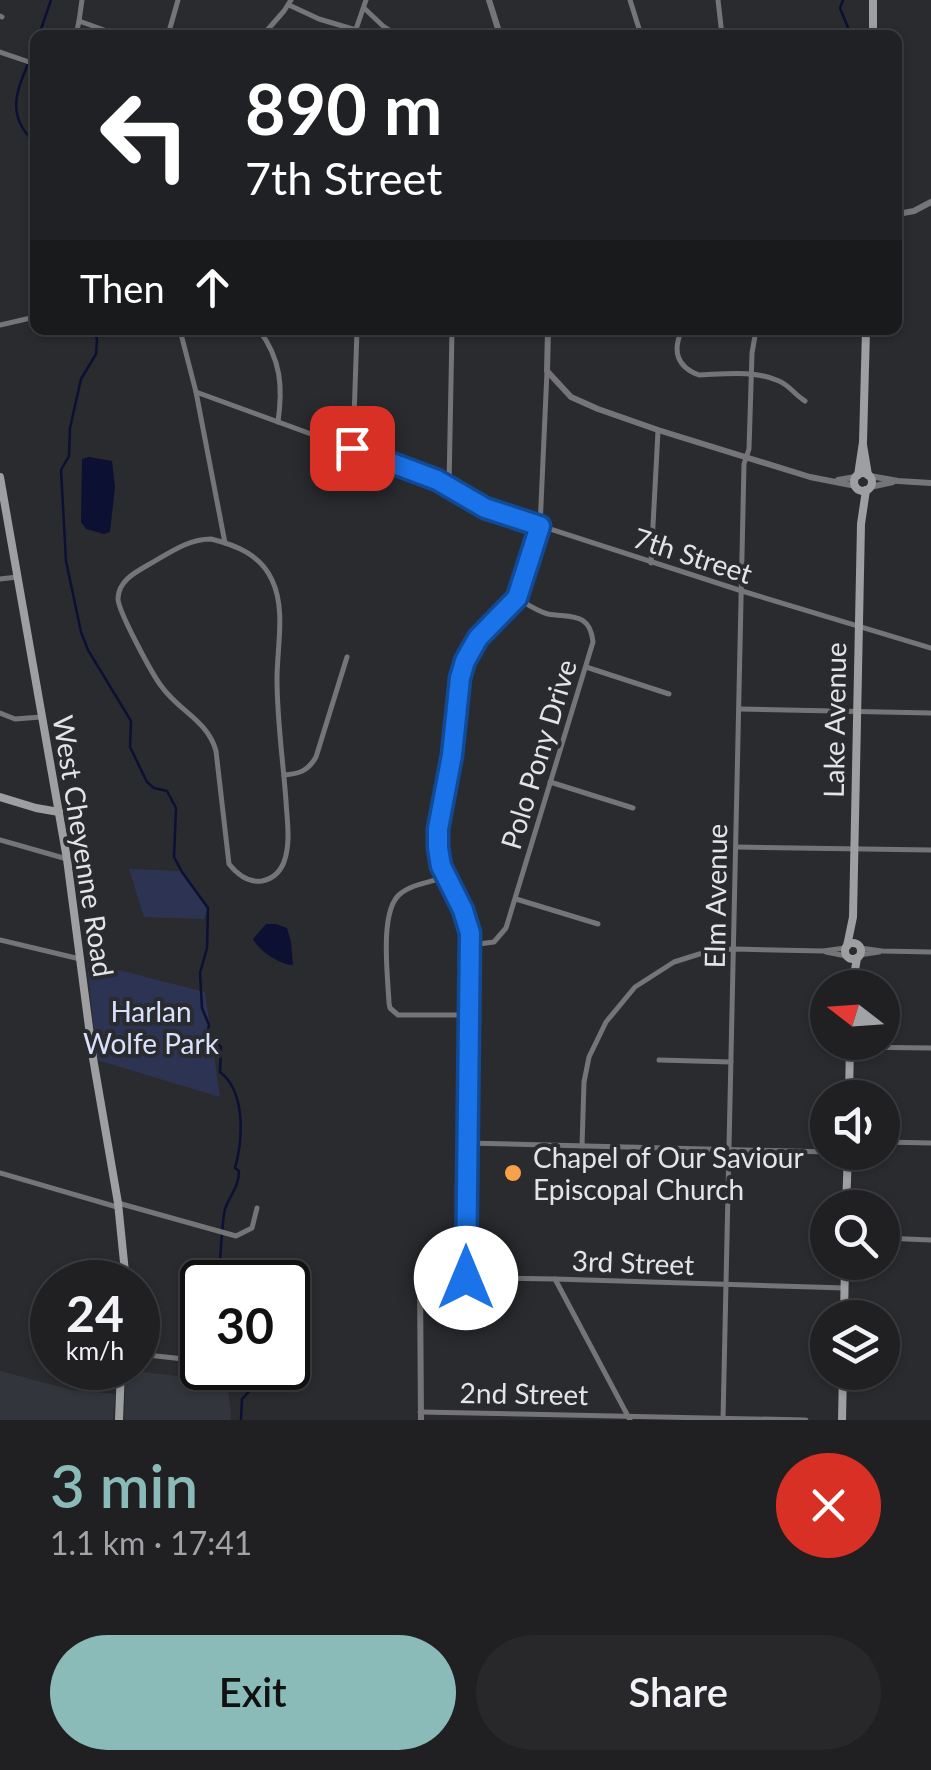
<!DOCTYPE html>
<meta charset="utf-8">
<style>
:root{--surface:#202023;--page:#28282b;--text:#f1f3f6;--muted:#a2a3a6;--line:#3d3e41;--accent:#8bbbb9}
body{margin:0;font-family:Lato,sans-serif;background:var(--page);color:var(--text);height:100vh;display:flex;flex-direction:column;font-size:38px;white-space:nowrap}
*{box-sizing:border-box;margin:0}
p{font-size:32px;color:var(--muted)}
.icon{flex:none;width:55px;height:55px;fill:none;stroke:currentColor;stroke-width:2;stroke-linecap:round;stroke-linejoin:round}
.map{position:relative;height:1420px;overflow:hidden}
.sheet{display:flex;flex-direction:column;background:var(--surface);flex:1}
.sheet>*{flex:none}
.guide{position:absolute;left:30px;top:30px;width:872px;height:305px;border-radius:15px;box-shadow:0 2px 8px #0004,0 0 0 2px var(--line);background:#202124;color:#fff;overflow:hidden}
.needle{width:65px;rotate:287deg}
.controls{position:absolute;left:810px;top:970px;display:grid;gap:20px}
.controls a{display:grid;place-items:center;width:90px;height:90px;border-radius:50%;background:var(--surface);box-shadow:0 2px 8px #0004,0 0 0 2px var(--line);font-size:50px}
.speed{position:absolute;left:30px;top:1260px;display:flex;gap:20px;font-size:50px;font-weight:700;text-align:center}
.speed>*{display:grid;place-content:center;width:130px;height:130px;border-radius:50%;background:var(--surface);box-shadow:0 2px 8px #0004,0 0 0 2px var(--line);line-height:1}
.speed small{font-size:25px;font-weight:400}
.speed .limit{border:5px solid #111;border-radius:15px;background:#fff;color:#111}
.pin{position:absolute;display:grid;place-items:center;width:85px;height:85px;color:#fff;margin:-42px;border-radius:20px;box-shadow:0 5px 15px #0006}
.me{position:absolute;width:110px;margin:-55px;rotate:0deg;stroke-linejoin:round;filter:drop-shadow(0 0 8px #0008)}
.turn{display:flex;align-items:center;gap:35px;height:210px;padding:0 50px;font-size:45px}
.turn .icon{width:130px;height:130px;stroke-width:2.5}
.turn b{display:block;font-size:70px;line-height:85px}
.then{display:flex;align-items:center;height:95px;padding:0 50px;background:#0003;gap:20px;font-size:38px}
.round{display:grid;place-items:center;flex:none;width:105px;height:105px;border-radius:52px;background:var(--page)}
.head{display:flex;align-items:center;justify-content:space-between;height:170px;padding:0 50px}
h1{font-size:60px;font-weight:600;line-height:75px;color:var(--accent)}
.action{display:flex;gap:20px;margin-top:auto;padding:20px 50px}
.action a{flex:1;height:115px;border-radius:60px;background:var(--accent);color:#111;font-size:40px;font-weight:600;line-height:115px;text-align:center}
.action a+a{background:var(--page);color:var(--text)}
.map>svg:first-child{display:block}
.built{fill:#33353d}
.green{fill:#2d3453}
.water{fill:#0c1032}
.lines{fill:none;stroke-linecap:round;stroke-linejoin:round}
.stream{stroke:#0c1032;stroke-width:2.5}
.minor{stroke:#757577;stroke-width:5}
.tertiary{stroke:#757577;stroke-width:6}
.secondary{stroke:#9e9fa1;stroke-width:8}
.route-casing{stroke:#114b97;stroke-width:25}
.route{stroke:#1a73e8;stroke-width:18}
.poi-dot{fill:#f7a148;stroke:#2a2b2f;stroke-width:4}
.labels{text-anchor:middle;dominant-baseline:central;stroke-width:8;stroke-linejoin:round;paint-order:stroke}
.street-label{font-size:28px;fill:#e3e4e6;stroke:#2a2b2f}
.park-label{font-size:28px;fill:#d9e1fd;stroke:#2a2b2f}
.poi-label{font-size:28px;fill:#e3e4e6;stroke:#2a2b2f;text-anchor:start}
</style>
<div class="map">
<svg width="931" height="1420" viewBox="0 0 931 1420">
<rect width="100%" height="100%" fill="#2a2b2f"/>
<g class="built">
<polygon points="126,1370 227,1382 231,1413 230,1420 124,1420"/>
<polygon points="0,1371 72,1390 115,1394 113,1420 0,1420"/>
</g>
<g class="green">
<polygon points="173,857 208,908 204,919 144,917 129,869 181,871"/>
<polygon points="87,962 205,992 220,1097 97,1060"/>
</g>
<g class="water">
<polygon points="89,457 112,461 115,487 110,532 104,534 86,529 81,522 82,459"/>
<path d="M266 924H276L287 928 291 942 293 965C280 965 259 951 253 939Z"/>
</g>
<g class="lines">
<g class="stream">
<polyline points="843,0 840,8 851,35"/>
<polyline points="39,35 51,0"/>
<path d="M35 46C22 83 0 110 35 143"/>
<path d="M95 330 97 340 96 354 81 379 70 428 69 456 61 470 66 561 81 632 88 650 131 721 130 747 147 782 154 788 167 791 176 808 174 857 182 872 208 908 207 948 200 973 202 1008 209 1025 208 1030 221 1047 220 1072C246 1092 243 1139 235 1168L239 1171C239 1187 230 1195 225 1209 223 1216 218 1276 220 1282"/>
<polyline points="241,1420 242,1399 256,1384 258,1373 255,1368"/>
</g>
<g class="minor">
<polyline points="630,0 641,35"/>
<polyline points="718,0 722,35"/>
<polyline points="289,5 319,19 356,30"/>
<polyline points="364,8 383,26 397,35"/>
<polyline points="0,16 2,17"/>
<polyline points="79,21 82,0"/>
<polyline points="76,35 79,21 118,35"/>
<polyline points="168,35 178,0"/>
<polyline points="263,35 284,11 291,0"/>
<polyline points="354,35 366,0"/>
<polyline points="0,52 35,64"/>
<polyline points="0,325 35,317"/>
<polyline points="180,330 196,392 437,480 485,508 742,591 931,648"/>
<path d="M259 330C281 359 283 387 278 422"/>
<path d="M682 330C672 351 677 367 699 375 725 374 755 370 779 381 789 385 795 395 805 401"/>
<polyline points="196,392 225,543"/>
<polyline points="353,447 357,330"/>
<polyline points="449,486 452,330"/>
<path d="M211 539C236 545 261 555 272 580 286 609 277 647 277 679 277 720 283 760 286 801 287 820 291 843 284 862 280 872 272 879 262 881 248 883 237 874 229 864L216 751C208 721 179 711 162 687 153 676 117 609 118 598 119 581 134 573 148 565 168 554 187 539 211 539Z"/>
<polyline points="651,563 658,431"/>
<polyline points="0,579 17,577"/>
<polyline points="586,667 669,694"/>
<polyline points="739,709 931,713"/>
<polyline points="0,713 15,719 41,717"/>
<path d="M284 775C299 774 308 771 316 757L347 657"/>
<polyline points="550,782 633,808"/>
<polyline points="0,840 67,859"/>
<polyline points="736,847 931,850"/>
<path d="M445 877C431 882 412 884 400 894 379 911 388 977 389 1003L390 1008 398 1015H468"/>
<polyline points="516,899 598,924"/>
<polyline points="0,940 80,959"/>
<path d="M471 945 494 942 506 928 593 642C590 612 571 618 548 614 537 611 527 604 517 598"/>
<polyline points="860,948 882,951 931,952"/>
<polyline points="826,952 846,956"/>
<polyline points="859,955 879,952"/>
<polyline points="850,1047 931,1048"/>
<polyline points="659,1060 731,1062"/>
<polyline points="882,1142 931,1143"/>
<polyline points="467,1143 828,1152"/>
<polyline points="582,1146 584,1082 589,1057 606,1022 635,987 674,962 709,951 734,949 823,951 845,948"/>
<polyline points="0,1173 117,1207"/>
<polyline points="118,1203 236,1236 252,1228 257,1208"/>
<polyline points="882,1238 931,1240"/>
<polyline points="420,1277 555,1279 845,1288"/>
<polyline points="466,1278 470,933 463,910 441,866 437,848 438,829 452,755 462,670 478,638 517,598 540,527 547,371"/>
<polyline points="555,1279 630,1420"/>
<polyline points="138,1354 202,1361"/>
<polyline points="420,1412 806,1420"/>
<polyline points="723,1420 744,464 749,449 752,353 756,330"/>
</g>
<g class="tertiary">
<polyline points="489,0 500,35"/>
<polyline points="898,214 914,211 931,202"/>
<polyline points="548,330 547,371 571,397 598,409 658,430 810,477 856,486"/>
<polyline points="870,476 898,481 931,483"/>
<polyline points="838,480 855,477"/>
<polyline points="870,487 893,482"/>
<polyline points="420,1277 421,1420"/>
</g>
<g class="secondary">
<polyline points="873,35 873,0"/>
<polyline points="863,445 868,475"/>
<circle cx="863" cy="482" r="9"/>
<polyline points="858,475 863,442 866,330"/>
<polyline points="0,477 67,859 93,1058 118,1203 126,1282"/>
<polyline points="0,797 36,808 59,812"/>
<circle cx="853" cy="951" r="8"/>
<polyline points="847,946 853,917 861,524 866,490"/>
<polyline points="852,988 857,958"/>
<polyline points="849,1098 850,1042"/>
<polyline points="846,1208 848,1152"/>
<polyline points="844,1318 845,1262"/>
<polyline points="119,1420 121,1368"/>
<polyline points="842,1420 843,1372"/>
</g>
</g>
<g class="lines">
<g class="route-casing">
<polyline id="route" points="352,448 437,480 485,508 540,526 517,598 478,638 465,661 460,678 452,755 438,829 438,848 441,866 463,910 470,933 466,1278"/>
</g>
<use href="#route" class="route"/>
</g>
<circle class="poi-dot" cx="513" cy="1173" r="10"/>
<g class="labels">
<g class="street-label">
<text transform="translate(693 555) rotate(18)">7th Street</text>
<text transform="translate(834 720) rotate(-89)">Lake Avenue</text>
<text transform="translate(538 754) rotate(-73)">Polo Pony Drive</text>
<text transform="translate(84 846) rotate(81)">West Cheyenne Road</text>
<text transform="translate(715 896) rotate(-89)">Elm Avenue</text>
<text transform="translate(633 1262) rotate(2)">3rd Street</text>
<text transform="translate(524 1393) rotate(1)">2nd Street</text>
</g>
<g class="park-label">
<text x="151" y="1011">Harlan<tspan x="151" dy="32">Wolfe Park</tspan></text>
</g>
<g class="poi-label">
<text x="533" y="1157">Chapel of Our Saviour<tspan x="533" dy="32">Episcopal Church</tspan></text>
</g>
</g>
</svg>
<div class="controls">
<a><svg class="needle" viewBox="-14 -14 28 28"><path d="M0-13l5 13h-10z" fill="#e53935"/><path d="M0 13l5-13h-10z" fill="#a2a3a6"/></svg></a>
<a><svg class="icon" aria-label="sound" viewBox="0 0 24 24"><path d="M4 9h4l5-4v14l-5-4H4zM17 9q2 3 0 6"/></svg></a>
<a><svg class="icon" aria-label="search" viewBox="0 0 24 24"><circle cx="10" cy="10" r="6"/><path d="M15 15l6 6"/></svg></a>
<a><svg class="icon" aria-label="layers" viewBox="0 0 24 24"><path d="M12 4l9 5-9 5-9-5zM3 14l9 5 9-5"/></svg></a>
</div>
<div class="speed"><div>24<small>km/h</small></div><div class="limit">30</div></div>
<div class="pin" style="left:352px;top:448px;background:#d93025"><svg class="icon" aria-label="arrive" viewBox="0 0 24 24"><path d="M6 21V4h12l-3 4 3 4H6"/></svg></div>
<svg class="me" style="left:466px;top:1278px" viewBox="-20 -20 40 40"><circle r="19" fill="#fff"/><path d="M0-13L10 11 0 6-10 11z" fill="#1a73e8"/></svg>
<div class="guide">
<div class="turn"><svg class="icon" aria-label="left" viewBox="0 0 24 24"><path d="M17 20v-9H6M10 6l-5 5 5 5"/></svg><div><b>890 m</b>7th Street</div></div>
<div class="then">Then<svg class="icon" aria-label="ahead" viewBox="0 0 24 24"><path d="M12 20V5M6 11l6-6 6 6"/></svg></div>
</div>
</div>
<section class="sheet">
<div class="head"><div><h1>3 min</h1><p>1.1 km · 17:41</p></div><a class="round" style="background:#d93025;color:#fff"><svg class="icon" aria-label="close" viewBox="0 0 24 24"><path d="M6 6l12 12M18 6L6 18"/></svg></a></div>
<div class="action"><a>Exit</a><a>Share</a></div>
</section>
